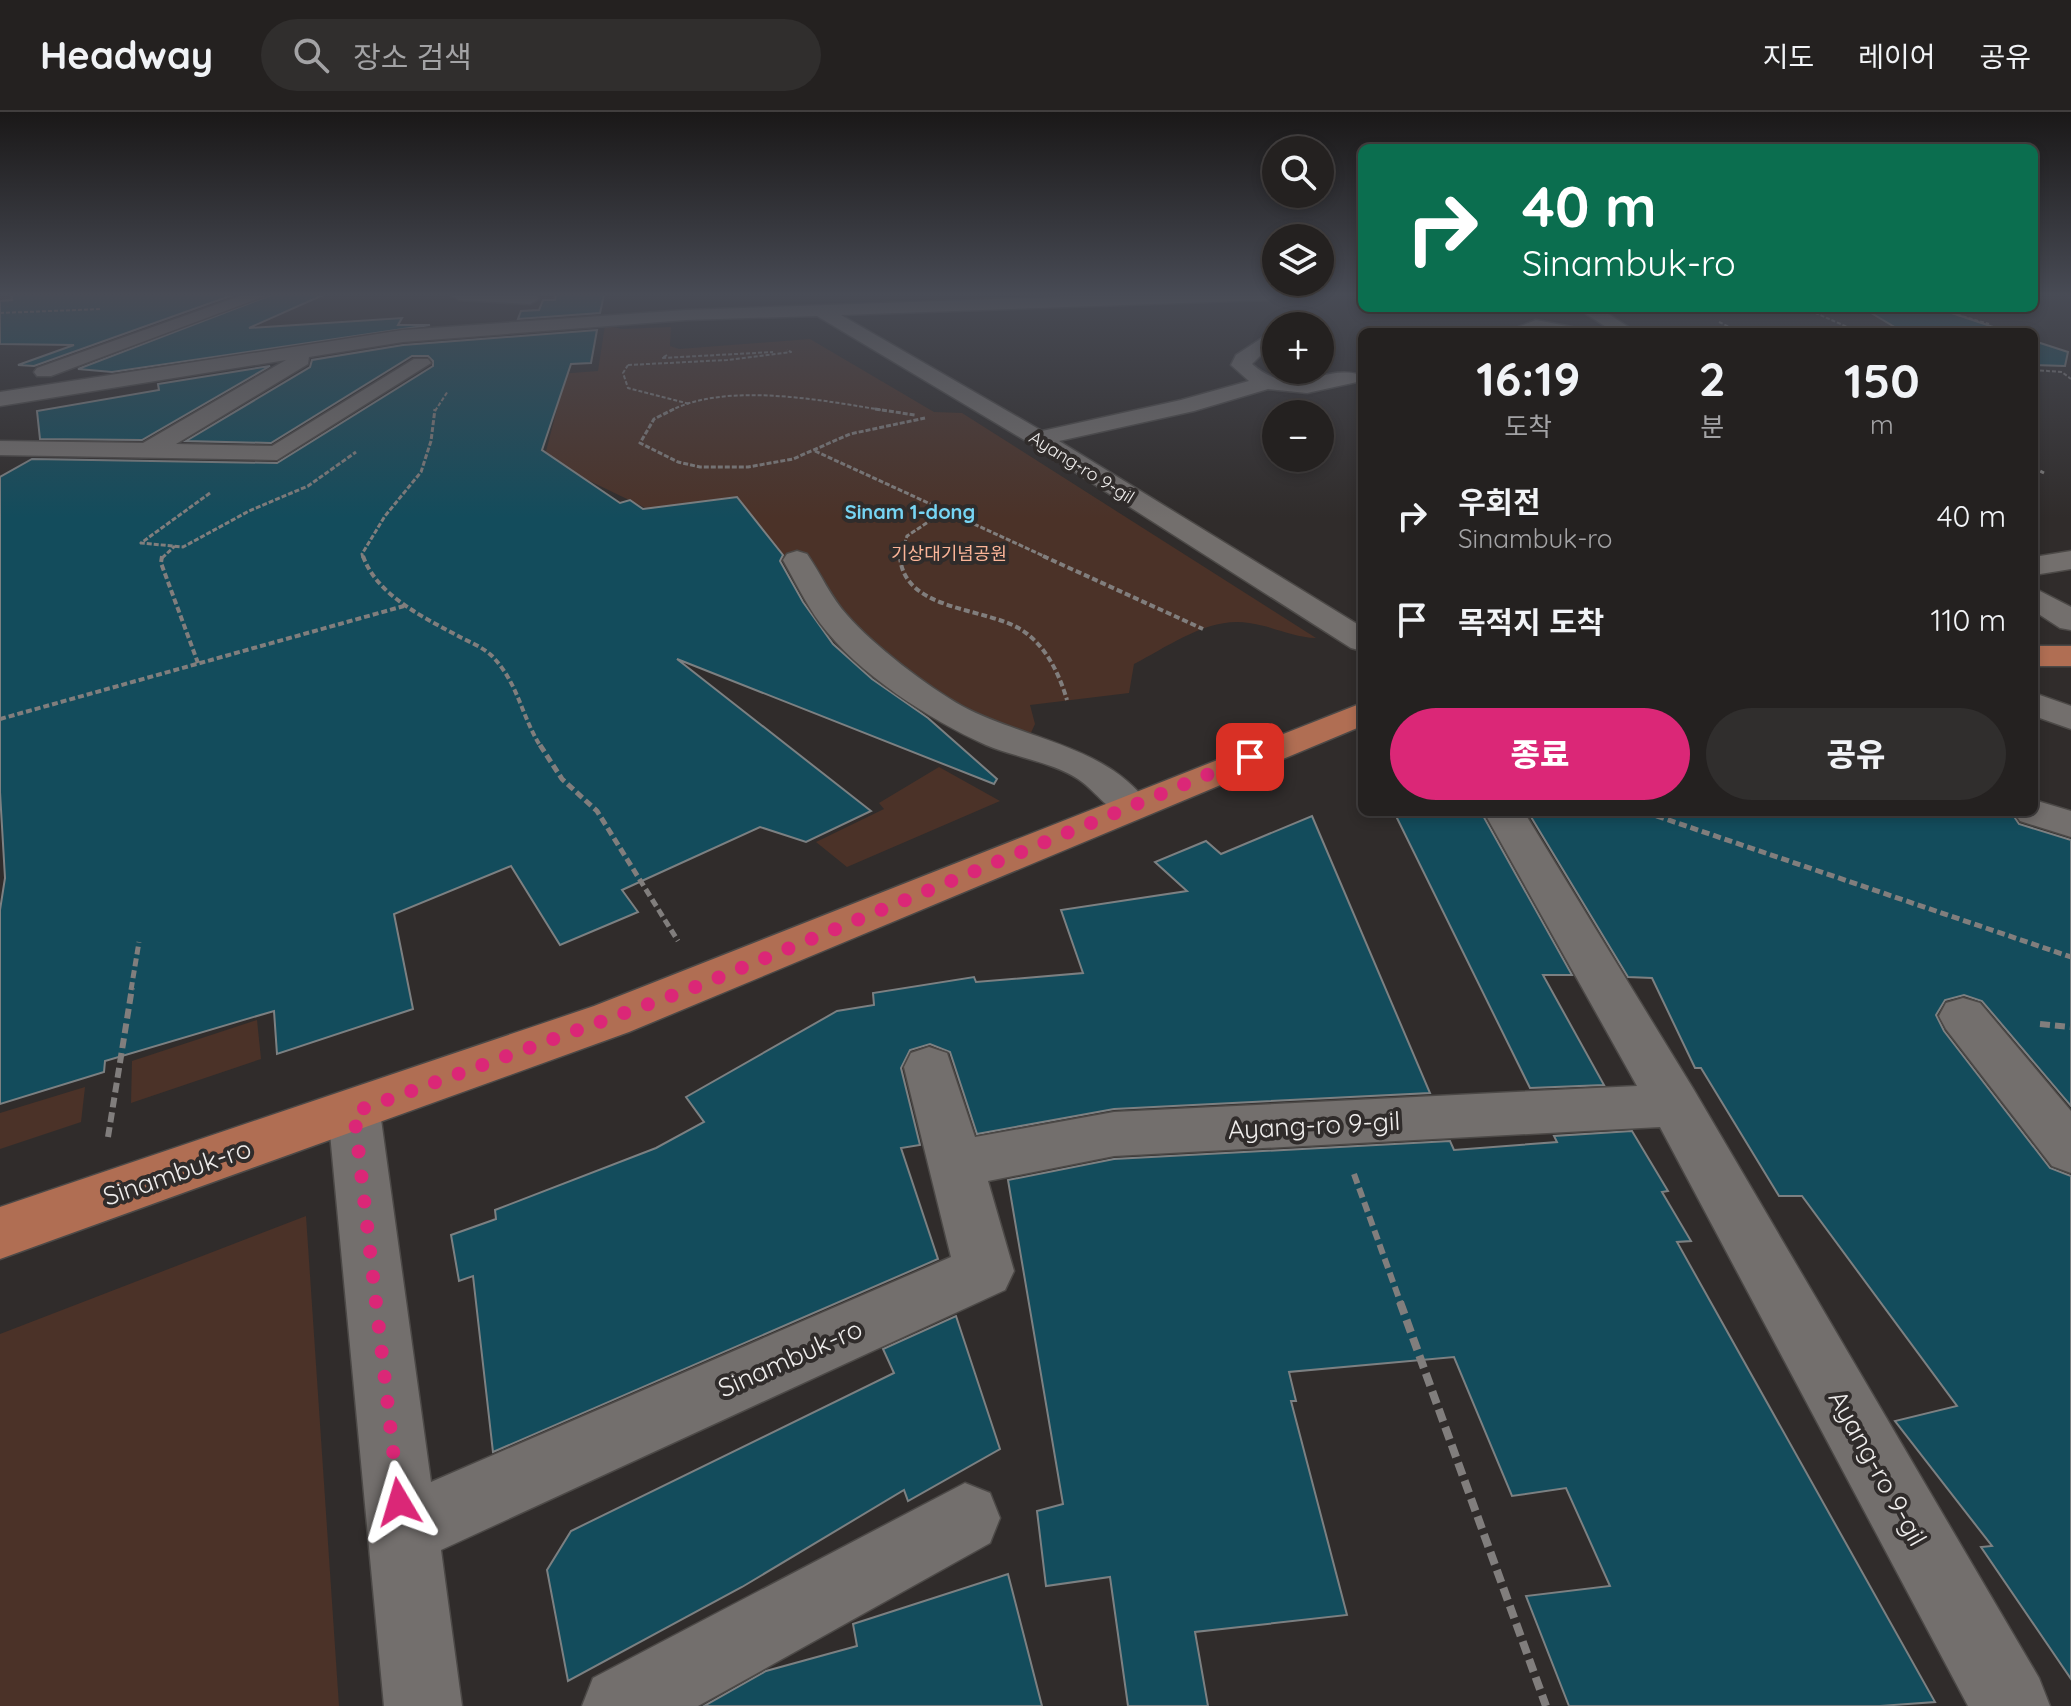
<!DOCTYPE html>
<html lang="ko">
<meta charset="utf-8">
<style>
:root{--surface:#242120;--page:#302e2d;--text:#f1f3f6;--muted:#a3a3a5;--line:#413e3e;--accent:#db2777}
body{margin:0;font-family:Quicksand,"Noto Sans KR",sans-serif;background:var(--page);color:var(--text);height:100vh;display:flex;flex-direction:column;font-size:30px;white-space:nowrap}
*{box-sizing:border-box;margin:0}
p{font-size:26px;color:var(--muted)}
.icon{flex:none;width:44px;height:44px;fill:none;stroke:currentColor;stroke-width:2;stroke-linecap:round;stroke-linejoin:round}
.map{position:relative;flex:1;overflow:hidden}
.sheet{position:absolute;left:1358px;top:216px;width:680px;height:488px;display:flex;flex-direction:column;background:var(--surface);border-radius:12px;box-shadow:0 4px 12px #0003,0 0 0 2px var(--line)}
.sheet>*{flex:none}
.guide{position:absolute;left:1358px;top:32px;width:680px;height:168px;border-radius:12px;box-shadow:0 4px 12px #0003,0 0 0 2px var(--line);background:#0b6e4f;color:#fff;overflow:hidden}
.fabs{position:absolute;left:1262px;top:24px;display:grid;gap:16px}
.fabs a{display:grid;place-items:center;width:72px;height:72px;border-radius:50%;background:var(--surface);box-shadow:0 4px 12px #0003,0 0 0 2px var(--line);font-size:40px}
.pin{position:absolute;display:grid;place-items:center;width:68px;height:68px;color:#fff;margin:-34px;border-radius:16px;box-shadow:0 4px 12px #0006}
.me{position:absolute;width:88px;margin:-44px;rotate:353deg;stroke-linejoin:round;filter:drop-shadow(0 0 6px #0008)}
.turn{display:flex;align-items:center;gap:28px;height:168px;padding:0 32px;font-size:36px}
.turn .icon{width:104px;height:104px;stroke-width:2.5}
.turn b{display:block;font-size:56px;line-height:68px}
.eta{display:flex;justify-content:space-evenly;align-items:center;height:136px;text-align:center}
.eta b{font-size:48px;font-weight:800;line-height:56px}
.cta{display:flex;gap:16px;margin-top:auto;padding:16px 32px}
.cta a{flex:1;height:92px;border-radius:48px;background:var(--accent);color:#fff;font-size:32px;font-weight:800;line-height:92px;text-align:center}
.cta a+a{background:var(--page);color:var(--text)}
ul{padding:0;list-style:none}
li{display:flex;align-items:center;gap:24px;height:104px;padding:0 32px}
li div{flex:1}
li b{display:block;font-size:30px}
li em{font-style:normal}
header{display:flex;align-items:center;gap:48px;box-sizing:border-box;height:112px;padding:0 40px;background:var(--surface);border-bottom:2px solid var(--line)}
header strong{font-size:38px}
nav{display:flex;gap:44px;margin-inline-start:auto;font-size:28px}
.search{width:560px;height:72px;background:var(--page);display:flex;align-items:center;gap:20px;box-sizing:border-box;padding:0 28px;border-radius:44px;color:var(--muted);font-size:30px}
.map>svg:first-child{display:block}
.green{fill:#4b3228}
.building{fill:#134c5c;stroke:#7c8082;stroke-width:2}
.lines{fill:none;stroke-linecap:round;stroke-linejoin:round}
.minor-casing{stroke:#4c4947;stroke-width:3}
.major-casing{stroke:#4c4947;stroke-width:3}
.path-far5{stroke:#817e7d;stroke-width:2;stroke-dasharray:4 2;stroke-linecap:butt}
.path-far4{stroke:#817e7d;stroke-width:3;stroke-dasharray:5 2;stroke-linecap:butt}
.path-far3{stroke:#817e7d;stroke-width:4;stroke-dasharray:6 3;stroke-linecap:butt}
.path-far2{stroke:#817e7d;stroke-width:5;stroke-dasharray:8 4;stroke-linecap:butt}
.path-far1{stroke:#817e7d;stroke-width:6;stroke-dasharray:10 5;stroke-linecap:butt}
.path{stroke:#817e7d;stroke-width:8;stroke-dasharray:13 6;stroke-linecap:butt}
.minor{fill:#736f6d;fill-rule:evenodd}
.major{fill:#b06e53;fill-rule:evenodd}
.route{stroke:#db2777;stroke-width:14;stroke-dasharray:0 25.2}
.labels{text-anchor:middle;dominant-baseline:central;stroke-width:8;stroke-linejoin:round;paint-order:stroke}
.far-street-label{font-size:18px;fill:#efedec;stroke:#302c2b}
.far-park-label{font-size:18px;fill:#fcb598;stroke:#302c2b}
.far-neighbourhood-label{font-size:20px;font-weight:bold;fill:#76d5f4;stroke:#302c2b}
.near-street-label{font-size:26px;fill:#efedec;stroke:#302c2b}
</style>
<header>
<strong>Headway</strong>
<div class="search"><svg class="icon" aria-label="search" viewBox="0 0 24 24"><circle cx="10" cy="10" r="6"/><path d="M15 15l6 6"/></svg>장소 검색</div>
<nav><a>지도</a><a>레이어</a><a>공유</a></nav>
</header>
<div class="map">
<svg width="2071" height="1594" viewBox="0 0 2071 1594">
<rect width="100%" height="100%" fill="#302c2b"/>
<g class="green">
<path d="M605 213 622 217 671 215 670 234 679 237 810 227 934 300 962 301 1316 526C1292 525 1272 514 1249 511 1209 504 1169 534 1134 552L1129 581 1030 593 1035 612 1028 627 991 616 863 535 799 446 762 452 544 347 557 297 532 264 598 259Z"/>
<polygon points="939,655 1000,689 847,755 816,730 884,697 879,691"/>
<polygon points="257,908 261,947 131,991 132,949"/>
<polygon points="85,975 81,1010 0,1037 0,1001"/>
<polygon points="306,1104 339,1594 0,1594 0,1222"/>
</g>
<g class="building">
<polygon points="11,183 233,183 34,254 18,253 74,233 0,232 0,189 12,188"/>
<polygon points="271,183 323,183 249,216 402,206 398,213 430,213 112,260 78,257"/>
<polygon points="556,183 604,183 600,201 518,207 521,199 539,198 543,188 555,188"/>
<polygon points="1863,196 1937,196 2008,220 1903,220"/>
<polygon points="597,218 591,251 571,252 542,338 620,391 630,388 643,397 737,385 783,443 780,449 803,490 833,532 872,567 928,606 997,667 994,672 677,547 871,699 806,730 760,715 622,778 638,800 560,833 511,754 394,802 413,897 277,942 274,899 105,949 104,960 0,992 0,798 5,766 0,680 0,365 32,347 277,351 433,254 433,249 428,244 412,244 271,331 186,329 310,255 312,248 403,233"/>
<polygon points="2034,229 2068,240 2065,254 2034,253"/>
<polygon points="270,254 142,328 40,327 37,299 159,278 158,272"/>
<polygon points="1394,700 1481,700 1572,863 1543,863 1604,973 1530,976"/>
<polygon points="1528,700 2011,700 2019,712 2071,728 2071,994 1982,889 1964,883 1945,888 1936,903 1944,919 2050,1056 2071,1064 2071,1567 1981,1435 1992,1434 1895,1309 1957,1294 1802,1084 1779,1084 1701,956 1695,956 1652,866 1628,865"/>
<polygon points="1312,704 1430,981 1114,997 977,1022 950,940 930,932 910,938 901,956 920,1033 901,1036 938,1147 493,1340 473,1164 459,1169 451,1123 496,1107 495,1098 656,1036 704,1010 686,985 837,899 874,893 873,881 974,865 976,870 1083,861 1061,798 1187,779 1155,750 1206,729 1221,742"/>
<polygon points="1632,1019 1668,1079 1662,1080 1691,1129 1677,1130 1935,1590 1880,1594 1569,1594 1526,1484 1610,1474 1566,1376 1512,1384 1454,1245 1289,1260 1296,1289 1291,1289 1347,1503 1195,1520 1208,1594 1128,1594 1110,1465 1046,1474 1037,1399 1063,1392 1008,1068 1114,1047 1450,1029 1454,1038 1557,1030 1554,1024"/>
<polygon points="956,1204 1000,1337 908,1389 904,1378 742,1475 568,1569 547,1458 571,1419 894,1261 883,1237"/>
<polygon points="1008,1462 1042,1594 704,1594 766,1559 857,1534 853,1512"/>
</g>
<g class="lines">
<g class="minor-casing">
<g id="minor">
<polygon points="243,183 268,183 51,264 37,264 34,260 37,256"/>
<polygon points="451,183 536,183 539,187 530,192 459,188"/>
<path d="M1106 183H1276L1268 188 841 203 1042 319 1181 288 1249 269 1231 253 1236 243 1262 226 1272 232 1252 252C1293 288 1322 253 1357 262L1360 266 1357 270 1307 281 1268 277 1194 299 1059 329 1362 515V539L1351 536 1031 332 817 204 686 208 403 230 309 245 308 252 176 332 272 334 414 247H428L431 251 277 348 0 343V329L143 331 286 248 0 294V280L403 218 686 198Z"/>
<polygon points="1577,196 1599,196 1636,220 1614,220"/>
<polygon points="1536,208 1577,216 1579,220 1506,220"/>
<path d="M797 439 807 442C821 462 831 486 847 503 873 533 928 575 962 594 1023 627 1107 633 1149 693L1143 701C1110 709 1102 683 1078 667 1052 650 1014 645 986 633 930 608 857 561 820 511 806 492 795 469 783 448L787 442Z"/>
<polygon points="2071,439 2071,457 2034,463 2034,445"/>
<polygon points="2034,476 2071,495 2071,518 2060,516 2034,499"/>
<polygon points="2034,581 2071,594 2071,617 2034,604"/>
<polygon points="2034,688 2071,699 2071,725 2020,709 2014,700 2034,700"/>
<polygon points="1484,700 1524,700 1694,978 2039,1566 2050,1594 1968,1594 1660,1015 1114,1044 988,1069 1014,1159 1005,1178 441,1438 462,1594 384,1594 328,1000 335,985 354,979 373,985 380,1000 431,1370 951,1145 904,955 911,941 929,935 947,941 975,1025 1114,1000 1637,974"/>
<polygon points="1963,886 1980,891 2071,999 2071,1061 2052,1054 1946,917 1939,904 1946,891"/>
<polygon points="965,1371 990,1381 1000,1406 990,1431 698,1594 582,1594 593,1566"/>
</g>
</g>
<g class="major-casing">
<g id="major">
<rect x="2034" y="534" width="37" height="20"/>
<polygon points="1362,591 1362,614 629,920 0,1147 0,1095 594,894"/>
</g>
</g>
<g class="path-far5">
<polyline points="1804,196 1859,220"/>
<polyline points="1934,196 1989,212"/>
<polyline points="0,201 101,197"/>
<polyline points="1719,210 1740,220"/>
<polyline points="667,243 662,246 773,240"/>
<polyline points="628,253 727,248 791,240 787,238"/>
<polyline points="628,253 623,261 628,276 690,292"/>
<polyline points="2034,258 2062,260 2071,267"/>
<polyline points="435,299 448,279"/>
<path d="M670 299C727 269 826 289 888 299"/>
</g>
<g class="path-far4">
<polyline points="674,297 654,307 640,331 678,350 700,355 748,355 793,347 850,322 925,306"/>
<polyline points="875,297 915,303"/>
<polyline points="815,339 1048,446"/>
<polyline points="2034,356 2044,361"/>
<polyline points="210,381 141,431 183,435 249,399 308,374 356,340"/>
<polyline points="162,446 175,434"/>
<polyline points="363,446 362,442 385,404 421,360 431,329 435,297"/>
<polyline points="900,446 907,424 945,399"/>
</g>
<g class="path-far3">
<polyline points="162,444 161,451 198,551"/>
<path d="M363 444C377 484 425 506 460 525 470 530 484 536 492 544 519 572 521 604 541 635"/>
<path d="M900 444C903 499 984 495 1020 517 1045 532 1059 561 1067 588"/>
<polyline points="1043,444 1203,517"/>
<polyline points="0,607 404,494"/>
</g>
<g class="path-far2">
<polyline points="540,633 562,667 597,699 678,829"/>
<polyline points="1645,700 2071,845"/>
<polyline points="131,878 139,830"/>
</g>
<g class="path-far1">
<polyline points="2040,912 2071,915"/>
<polyline points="108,1025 132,876"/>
<polyline points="1354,1062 1401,1192"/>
</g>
<polyline class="path" points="1400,1190 1546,1594"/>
<use href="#minor" class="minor"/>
<use href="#major" class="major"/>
</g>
<linearGradient id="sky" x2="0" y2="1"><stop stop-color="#1a1818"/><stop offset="0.45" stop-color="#484b55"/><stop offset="1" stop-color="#484b55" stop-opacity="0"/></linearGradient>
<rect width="2071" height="406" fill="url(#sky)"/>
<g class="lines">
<polyline class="route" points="399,1390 354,1000 698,874 1250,645"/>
</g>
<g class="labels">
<g class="far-street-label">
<text transform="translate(1082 355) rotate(32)">Ayang-ro 9-gil</text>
</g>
<g class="far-park-label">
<text x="949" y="441">기상대기념공원</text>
</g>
<g class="far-neighbourhood-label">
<text x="910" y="399">Sinam 1-dong</text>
</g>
<g class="near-street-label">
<text transform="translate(1314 1013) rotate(-3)">Ayang-ro 9-gil</text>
<text transform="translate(177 1060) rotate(-19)">Sinambuk-ro</text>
<text transform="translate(790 1246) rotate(-24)">Sinambuk-ro</text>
<text transform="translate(1878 1356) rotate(61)">Ayang-ro 9-gil</text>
</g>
</g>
</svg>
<div class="fabs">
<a><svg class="icon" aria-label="search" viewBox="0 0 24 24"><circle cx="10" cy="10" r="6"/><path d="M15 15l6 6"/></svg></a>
<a><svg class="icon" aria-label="layers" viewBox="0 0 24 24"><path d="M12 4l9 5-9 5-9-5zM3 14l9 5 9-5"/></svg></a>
<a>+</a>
<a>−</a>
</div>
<div class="pin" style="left:1250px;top:645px;background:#d93025"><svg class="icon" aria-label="arrive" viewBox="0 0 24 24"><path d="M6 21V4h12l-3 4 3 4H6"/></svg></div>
<svg class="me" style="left:399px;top:1390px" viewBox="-20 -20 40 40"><path d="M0-17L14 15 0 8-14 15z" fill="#db2777" stroke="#fff" stroke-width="4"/></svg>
<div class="guide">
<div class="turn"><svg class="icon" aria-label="right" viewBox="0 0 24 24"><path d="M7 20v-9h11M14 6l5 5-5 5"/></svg><div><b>40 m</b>Sinambuk-ro</div></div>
</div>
<section class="sheet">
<div class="eta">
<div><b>16:19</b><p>도착</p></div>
<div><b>2</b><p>분</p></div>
<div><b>150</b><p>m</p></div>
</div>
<ul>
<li><svg class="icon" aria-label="right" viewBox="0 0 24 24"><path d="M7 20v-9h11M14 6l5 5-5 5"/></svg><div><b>우회전</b><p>Sinambuk-ro</p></div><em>40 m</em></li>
<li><svg class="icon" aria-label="arrive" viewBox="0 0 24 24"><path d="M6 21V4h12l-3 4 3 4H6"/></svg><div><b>목적지 도착</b></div><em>110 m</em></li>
</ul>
<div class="cta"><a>종료</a><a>공유</a></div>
</section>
</div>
